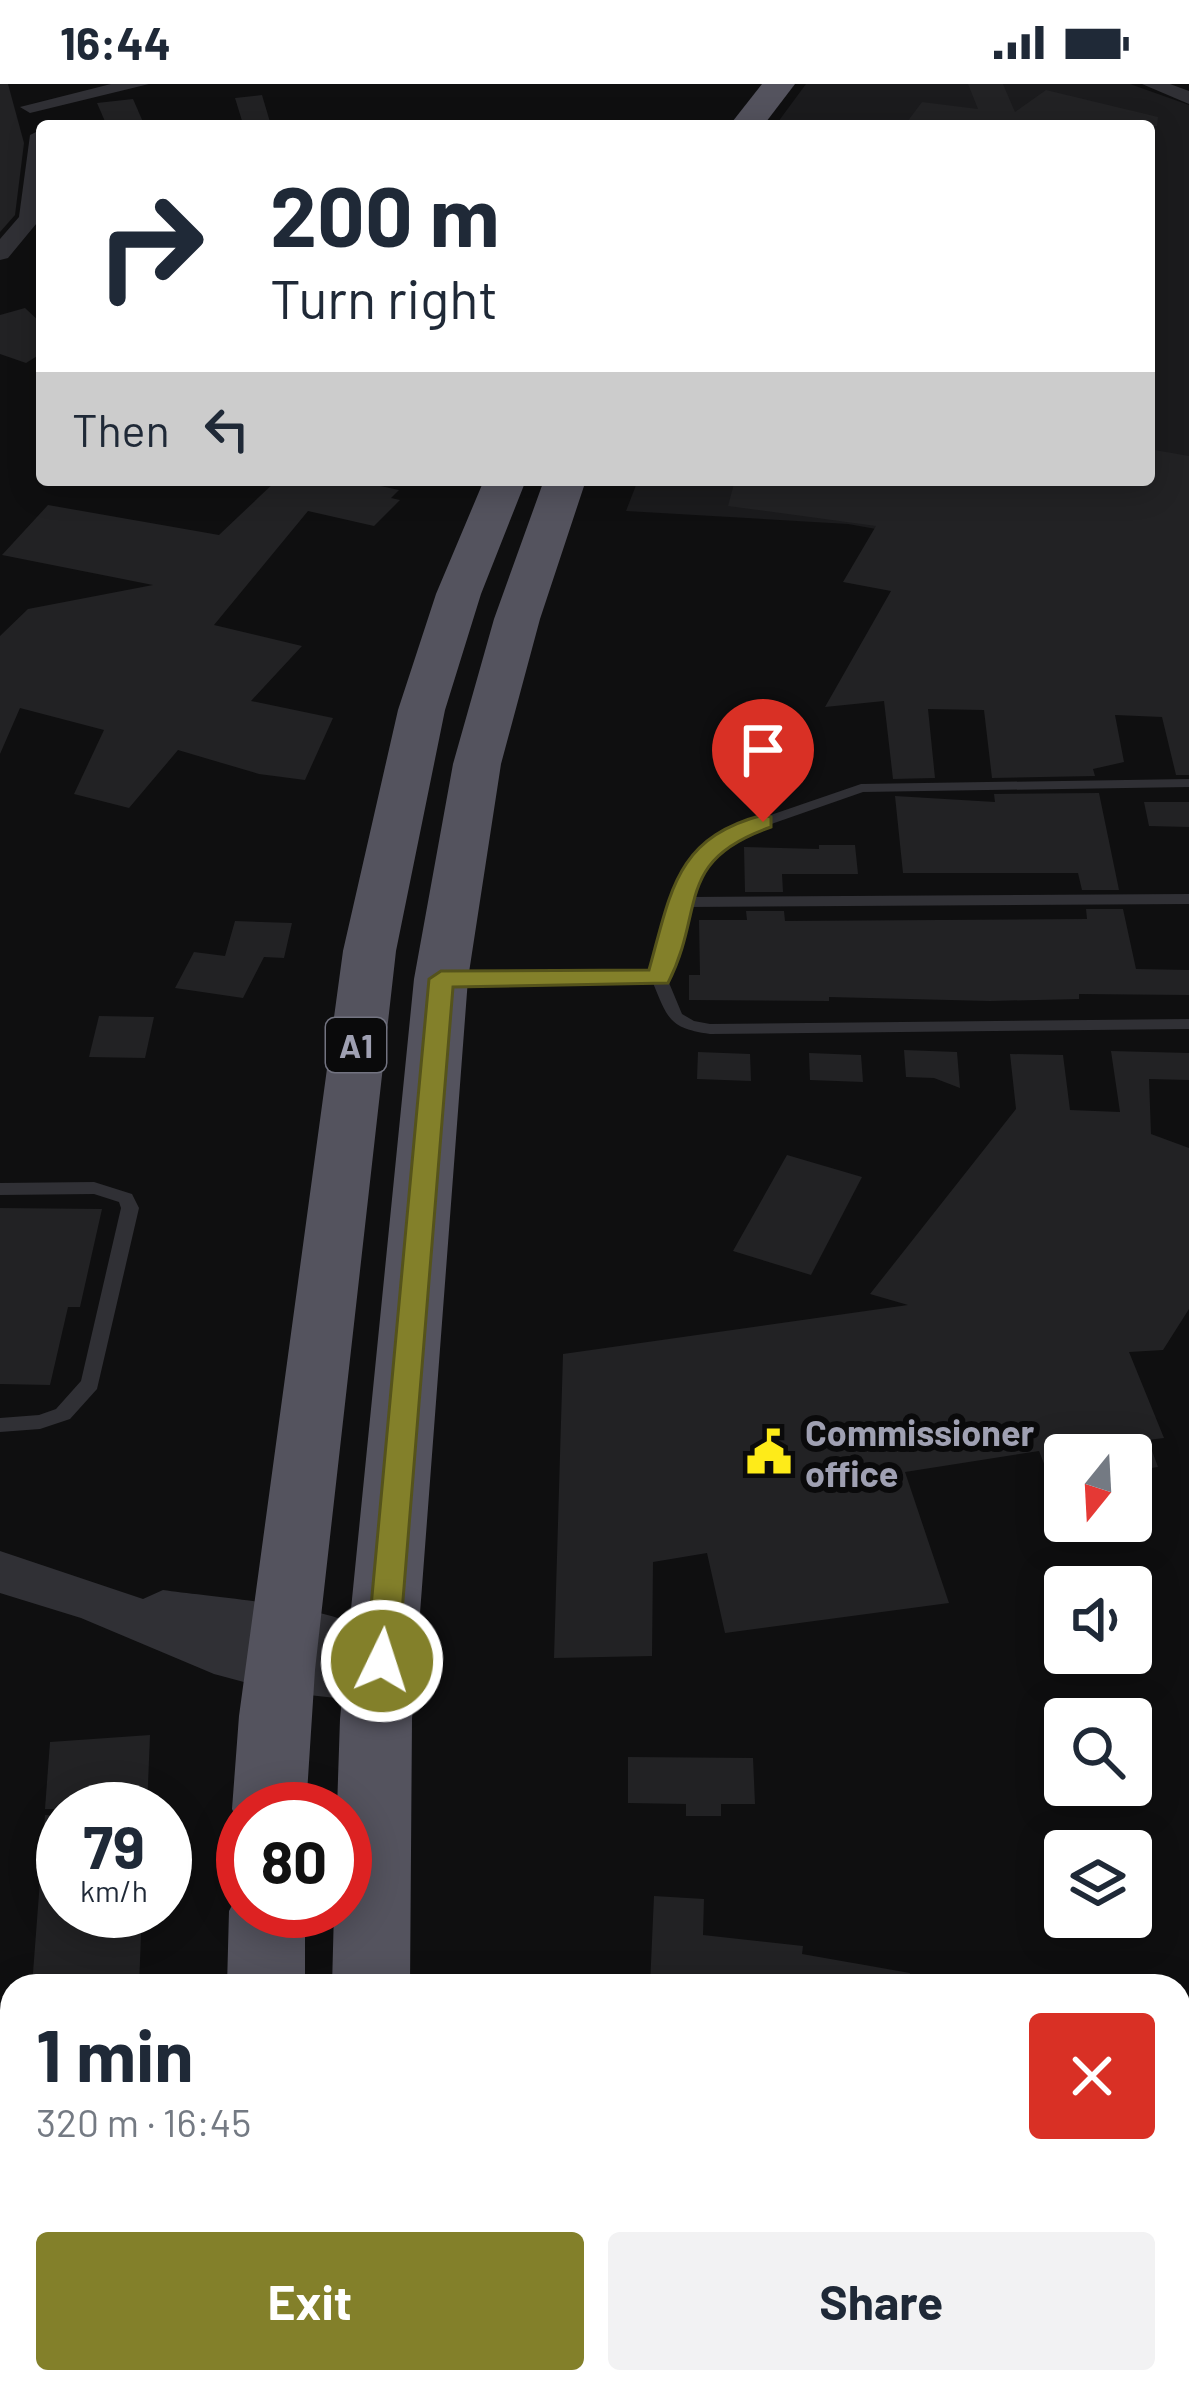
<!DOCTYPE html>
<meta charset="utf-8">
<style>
:root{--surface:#fff;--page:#f2f2f3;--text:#1f2937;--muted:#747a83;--accent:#83802a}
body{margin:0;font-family:Barlow,sans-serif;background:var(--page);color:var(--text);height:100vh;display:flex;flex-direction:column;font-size:45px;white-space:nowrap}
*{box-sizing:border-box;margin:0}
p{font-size:39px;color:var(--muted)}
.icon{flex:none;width:66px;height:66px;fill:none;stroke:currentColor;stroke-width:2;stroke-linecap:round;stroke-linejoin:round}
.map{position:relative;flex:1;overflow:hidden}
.panel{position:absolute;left:0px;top:1890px;width:1191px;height:420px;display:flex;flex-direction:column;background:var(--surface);border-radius:36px 36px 0 0;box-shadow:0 6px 30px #0003}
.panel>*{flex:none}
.guide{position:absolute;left:36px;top:36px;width:1119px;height:366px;border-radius:12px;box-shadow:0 6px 30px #0003;background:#fff;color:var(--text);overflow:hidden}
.needle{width:78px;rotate:198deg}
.tools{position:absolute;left:1044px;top:1350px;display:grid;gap:24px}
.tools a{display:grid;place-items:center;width:108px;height:108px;border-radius:12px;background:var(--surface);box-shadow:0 6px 30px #0003;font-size:60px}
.speed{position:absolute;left:36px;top:1698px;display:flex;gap:24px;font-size:60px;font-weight:700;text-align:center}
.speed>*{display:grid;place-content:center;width:156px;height:156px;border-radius:50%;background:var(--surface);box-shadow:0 6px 30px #0003;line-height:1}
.speed small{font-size:30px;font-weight:400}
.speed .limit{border:18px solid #d22;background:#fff;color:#111}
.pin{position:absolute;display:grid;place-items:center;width:102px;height:102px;color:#fff;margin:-123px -51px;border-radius:50% 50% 50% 0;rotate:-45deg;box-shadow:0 0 12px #0007}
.pin .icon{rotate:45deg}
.me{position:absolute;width:132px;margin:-66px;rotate:4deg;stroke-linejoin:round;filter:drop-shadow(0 0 9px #0008)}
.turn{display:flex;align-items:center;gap:42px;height:252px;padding:0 36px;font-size:54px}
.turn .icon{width:156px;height:156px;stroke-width:2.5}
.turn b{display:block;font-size:84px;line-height:102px}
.then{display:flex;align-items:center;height:114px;padding:0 36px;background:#0003;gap:24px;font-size:45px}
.round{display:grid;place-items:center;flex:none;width:126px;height:126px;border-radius:12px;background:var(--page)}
.overview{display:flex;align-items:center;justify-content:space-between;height:204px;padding:0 36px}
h1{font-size:72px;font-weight:700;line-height:90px}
.action{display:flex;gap:24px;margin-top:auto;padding:24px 36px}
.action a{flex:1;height:138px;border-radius:12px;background:var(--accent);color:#fff;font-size:48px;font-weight:700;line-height:138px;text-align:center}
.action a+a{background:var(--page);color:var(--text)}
.status{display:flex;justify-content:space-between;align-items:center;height:84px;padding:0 60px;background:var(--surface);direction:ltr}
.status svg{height:33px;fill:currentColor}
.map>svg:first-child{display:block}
.built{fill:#1b1b1d}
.building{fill:#222224}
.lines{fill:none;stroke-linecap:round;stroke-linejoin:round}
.service{fill:#303035;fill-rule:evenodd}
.minor{fill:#303035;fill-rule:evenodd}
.tertiary{fill:#303035;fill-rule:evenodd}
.trunk{fill:#54535e;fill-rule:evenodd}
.route{fill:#83802a;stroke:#55531b;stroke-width:3}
.labels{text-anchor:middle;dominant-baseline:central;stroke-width:12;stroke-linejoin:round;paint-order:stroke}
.shield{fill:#0a0a0b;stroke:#727380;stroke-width:3}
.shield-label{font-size:33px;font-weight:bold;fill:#9fa0b2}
.poi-label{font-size:36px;font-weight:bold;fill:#9fa0b2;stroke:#0a0a0b;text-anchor:start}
</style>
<div class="status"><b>16:44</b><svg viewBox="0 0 49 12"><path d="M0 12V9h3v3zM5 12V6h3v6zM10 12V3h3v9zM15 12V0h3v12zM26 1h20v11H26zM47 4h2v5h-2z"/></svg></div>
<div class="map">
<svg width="1189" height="2310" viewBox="0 0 1189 2310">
<rect width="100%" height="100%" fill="#0f0f10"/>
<polygon class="built" points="806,0 1130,0 1189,21 1189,501 848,440 626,427 638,396 1149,396 1149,42 775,42"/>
<g class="building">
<polygon points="0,0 8,0 24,59 15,131 0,148"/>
<polygon points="968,0 1003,0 1015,28 1046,6 1158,33 1157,42 904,42 922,18 978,25"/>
<polygon points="262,11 270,38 243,40 235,14"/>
<polygon points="133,15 143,38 107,42 97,19"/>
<polygon points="25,224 42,240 42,269 26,279 0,270 0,231"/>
<polygon points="1149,365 1189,372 1189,691 1176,691 1162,633 1115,631 1124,678 1093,685 1095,692 992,694 984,626 928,625 935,694 893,695 884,617 825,623 891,507 843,498 876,442 728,422 735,396 1149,396"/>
<polygon points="277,396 353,396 399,406 391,414 400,416 374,442 308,427 214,541 302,562 251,617 333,634 305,696 259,690 178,666 129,724 74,710 104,646 20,624 0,670 0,552 28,525 153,501 2,471 48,421 219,451"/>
<polygon points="1099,709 1119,806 1082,806 1078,789 903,789 895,712 995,718 994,710"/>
<polygon points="1144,718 1189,718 1189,743 1149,742"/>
<polygon points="819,761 855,761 858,790 782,790 783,808 745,808 744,763 819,765"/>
<polygon points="1086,825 1123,825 1136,885 1189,886 1189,911 1079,910 1079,915 990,917 829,913 829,917 689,916 689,891 700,891 699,836 747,836 746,827 784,827 785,837 1087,835"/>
<polygon points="235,837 292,839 284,874 264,873 243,914 175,904 194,868 225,872"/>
<polygon points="99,932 154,933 145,974 89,973"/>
<polygon points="904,966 957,968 960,1004 934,994 906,993"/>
<polygon points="1111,967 1189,969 1189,996 1149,995 1151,1050 1189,1064 1189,1225 1163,1266 1129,1268 1164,1354 1148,1356 1158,1383 1131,1387 1131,1371 1065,1371 1064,1430 1039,1367 905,1388 949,1519 725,1549 707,1469 653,1478 652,1572 554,1574 563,1270 908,1221 870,1210 1016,1025 1010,970 1063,971 1070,1026 1120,1028"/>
<polygon points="698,968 750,970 751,997 697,995"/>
<polygon points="809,969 861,971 863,998 810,996"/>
<polygon points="787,1071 862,1093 811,1191 733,1167"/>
<polygon points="0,1124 102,1125 80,1223 68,1223 50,1301 0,1300"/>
<polygon points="150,1651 147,1725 45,1725 50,1658"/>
<polygon points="628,1673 753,1674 755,1720 721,1720 721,1732 686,1732 686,1720 628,1719"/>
<polygon points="45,1731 63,1732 63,1827 142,1827 139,1902 32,1902"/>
<polygon points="654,1812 704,1815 703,1851 803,1862 802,1870 910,1889 909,1902 650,1902"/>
</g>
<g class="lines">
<g class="service">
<path d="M1189 695V703L863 708 728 755 710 772 690 813 1189 810V820L686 823 667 894 682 930 694 937 710 940 1189 935V945L710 950C669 944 668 935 653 899L446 900 438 895 446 890 652 889 672 818 695 770 718 749 861 700Z"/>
<polygon points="94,1098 132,1110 139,1124 97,1305 70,1335 40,1345 0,1348 0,1334 39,1331 56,1325 81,1297 121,1124 119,1118 94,1110 0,1111 0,1099"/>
</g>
<g class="minor">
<polygon points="111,0 149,0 30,29 20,23"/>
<polygon points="1142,0 1170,0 1189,7 1189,20"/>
<polygon points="42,45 41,134 8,174 0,176 0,155 19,133 30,51"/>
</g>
<path class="tertiary" d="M0 1467 143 1515 163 1506C221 1515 381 1522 408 1577L401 1593 336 1614 281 1608 214 1590 81 1534 0 1509Z"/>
<g class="trunk">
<polygon points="762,0 795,0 763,42 729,42"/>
<polygon points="484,396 526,396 481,510 445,626 396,867 315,1586 306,1725 243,1725 243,1748 232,1725 239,1632 343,867 398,626 436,510"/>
<polygon points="544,396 586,396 540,535 501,680 468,895 412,1635 410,1902 332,1902 334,1827 345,1827 345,1725 337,1725 340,1635 414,895 453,680 494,535"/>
<polygon points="243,1801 243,1827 305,1827 305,1902 227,1902 229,1827"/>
<rect x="228" y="2298" width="88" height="12"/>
<polygon points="330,2298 418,2298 419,2310 331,2310"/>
</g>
</g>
<path class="route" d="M763 731 771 733V743C673 777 706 825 668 899L453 903 398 1577 393 1586 382 1590 370 1586 366 1577 429 895 441 887 649 886C671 808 675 754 763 731Z"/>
<defs>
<g id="civic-bare" transform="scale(3.6)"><path d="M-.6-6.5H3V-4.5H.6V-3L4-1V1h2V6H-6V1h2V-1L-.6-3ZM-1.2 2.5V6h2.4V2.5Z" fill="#feeb19" stroke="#0a0a0b" stroke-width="2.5" paint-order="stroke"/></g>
</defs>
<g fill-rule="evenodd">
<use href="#civic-bare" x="769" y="1368"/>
</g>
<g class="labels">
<rect class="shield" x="326" y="934" width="60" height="54" rx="9"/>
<g class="shield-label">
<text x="356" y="961">A1</text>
</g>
<g class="poi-label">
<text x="805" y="1347">Commissioner<tspan x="805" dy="41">office</tspan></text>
</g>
</g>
</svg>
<div class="tools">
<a><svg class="needle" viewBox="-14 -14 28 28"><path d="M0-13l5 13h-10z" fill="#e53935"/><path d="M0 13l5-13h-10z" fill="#747a83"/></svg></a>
<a><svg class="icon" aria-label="sound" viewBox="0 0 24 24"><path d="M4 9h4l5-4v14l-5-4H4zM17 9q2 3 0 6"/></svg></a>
<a><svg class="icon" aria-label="search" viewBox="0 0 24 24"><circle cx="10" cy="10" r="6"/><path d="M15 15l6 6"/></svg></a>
<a><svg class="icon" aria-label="layers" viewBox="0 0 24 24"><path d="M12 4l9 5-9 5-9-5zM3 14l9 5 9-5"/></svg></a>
</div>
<div class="speed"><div>79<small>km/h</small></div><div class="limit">80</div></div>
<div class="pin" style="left:763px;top:738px;background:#d93025"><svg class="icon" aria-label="arrive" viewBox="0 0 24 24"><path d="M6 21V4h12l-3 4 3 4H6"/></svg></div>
<svg class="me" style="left:382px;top:1577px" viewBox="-20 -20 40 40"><circle r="17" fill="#83802a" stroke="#fff" stroke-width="3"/><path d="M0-11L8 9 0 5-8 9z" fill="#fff"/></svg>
<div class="guide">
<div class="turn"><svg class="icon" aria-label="right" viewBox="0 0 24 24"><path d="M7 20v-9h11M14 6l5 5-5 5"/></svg><div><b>200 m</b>Turn right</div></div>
<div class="then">Then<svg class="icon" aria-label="left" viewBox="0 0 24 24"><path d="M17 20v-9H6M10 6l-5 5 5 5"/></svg></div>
</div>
<section class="panel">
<div class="overview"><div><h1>1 min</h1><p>320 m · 16:45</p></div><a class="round" style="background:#d93025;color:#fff"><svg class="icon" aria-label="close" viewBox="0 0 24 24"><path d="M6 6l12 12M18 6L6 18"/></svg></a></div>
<div class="action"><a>Exit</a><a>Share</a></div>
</section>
</div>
